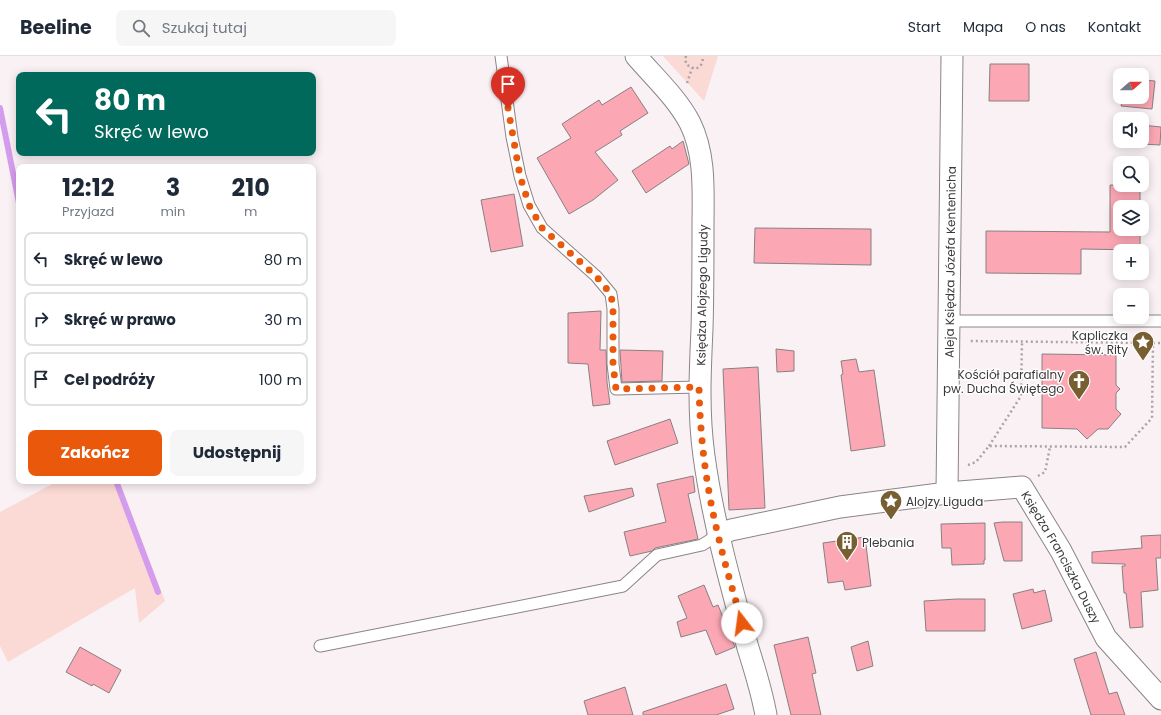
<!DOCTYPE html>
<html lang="pl">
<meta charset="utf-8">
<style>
:root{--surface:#fff;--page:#f6f6f7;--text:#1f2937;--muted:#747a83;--line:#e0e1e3;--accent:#ea580c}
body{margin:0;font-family:Poppins,sans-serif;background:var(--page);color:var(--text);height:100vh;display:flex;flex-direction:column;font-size:15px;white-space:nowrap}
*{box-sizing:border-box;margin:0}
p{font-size:13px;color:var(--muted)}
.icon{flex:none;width:22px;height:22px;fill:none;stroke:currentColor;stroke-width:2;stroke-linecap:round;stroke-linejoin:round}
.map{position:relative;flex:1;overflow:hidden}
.side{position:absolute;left:16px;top:108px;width:300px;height:320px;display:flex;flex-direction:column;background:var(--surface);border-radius:8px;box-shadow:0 2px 10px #0003}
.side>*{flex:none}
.guide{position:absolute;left:16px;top:16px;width:300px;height:84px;border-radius:8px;box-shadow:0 2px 10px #0003;background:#00695c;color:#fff;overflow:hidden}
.needle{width:26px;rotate:70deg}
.tools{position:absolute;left:1113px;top:12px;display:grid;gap:8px}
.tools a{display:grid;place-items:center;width:36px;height:36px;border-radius:8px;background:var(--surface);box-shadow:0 2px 10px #0003;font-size:20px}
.pin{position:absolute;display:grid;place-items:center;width:34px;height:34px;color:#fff;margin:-41px -17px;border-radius:50% 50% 50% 0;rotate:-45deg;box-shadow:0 0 4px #0007}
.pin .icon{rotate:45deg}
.me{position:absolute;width:44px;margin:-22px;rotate:345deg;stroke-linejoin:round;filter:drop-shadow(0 0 3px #0008)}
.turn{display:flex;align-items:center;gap:14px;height:84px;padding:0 12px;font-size:18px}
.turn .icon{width:52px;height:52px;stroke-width:2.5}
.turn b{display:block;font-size:28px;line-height:34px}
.eta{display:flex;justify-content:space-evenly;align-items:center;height:68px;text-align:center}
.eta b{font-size:24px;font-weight:700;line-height:28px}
.primary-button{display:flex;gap:8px;margin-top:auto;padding:8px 12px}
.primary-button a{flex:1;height:46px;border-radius:8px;background:var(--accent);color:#fff;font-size:16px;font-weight:700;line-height:46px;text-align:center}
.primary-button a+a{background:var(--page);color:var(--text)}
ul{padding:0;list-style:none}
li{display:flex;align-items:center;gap:12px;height:54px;margin:0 8px 6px;padding:0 4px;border:2px solid var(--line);border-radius:8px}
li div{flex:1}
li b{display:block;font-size:15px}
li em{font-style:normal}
header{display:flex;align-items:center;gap:24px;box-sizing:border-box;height:56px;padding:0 20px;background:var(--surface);border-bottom:1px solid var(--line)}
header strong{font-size:19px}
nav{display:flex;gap:22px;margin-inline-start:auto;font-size:14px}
.search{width:280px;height:36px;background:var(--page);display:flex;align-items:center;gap:10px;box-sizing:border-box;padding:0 14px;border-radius:8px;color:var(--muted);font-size:15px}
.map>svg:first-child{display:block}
.green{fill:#fbd9d4}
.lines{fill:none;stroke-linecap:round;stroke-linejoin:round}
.stream{stroke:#d49cec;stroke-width:6}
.building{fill:#fca7b4;stroke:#888081}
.service-casing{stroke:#8b8487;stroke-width:13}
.minor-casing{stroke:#8b8487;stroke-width:23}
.path{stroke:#aaa3a6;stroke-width:2.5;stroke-dasharray:2 3;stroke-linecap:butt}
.service{stroke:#fff;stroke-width:11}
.minor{stroke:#fff;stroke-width:21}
.route{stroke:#ea580c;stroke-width:7;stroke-dasharray:0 12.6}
.labels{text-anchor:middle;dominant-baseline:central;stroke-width:3;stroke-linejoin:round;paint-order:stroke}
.street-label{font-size:12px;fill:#3b3839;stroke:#fff}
.poi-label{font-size:12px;fill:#3b3839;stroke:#fff;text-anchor:end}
</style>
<header>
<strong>Beeline</strong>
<div class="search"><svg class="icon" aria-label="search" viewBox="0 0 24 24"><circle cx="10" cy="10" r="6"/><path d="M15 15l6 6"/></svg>Szukaj tutaj</div>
<nav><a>Start</a><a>Mapa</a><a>O nas</a><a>Kontakt</a></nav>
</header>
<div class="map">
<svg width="1161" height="659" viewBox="0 0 1161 659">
<rect width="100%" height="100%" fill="#faf1f5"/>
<g class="green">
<polygon points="663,0 718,0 704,45"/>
<polygon points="58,425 119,425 165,545 139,567 135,532 8,606 0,590 0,456"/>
</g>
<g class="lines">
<g class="stream">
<polyline points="0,52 19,147"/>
<polyline points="116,425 158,536"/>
</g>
</g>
<g class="building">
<polygon points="990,8 1029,8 1029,45 989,45"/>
<polygon points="1142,24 1155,25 1152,53 1121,50 1123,41 1142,41"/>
<polygon points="631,31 648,57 620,75 622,79 595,96 618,124 593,144 569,158 537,102 571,82 562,68 599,44 602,49"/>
<polygon points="1142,69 1161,71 1160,89 1142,88"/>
<polygon points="683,85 689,108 646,137 632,115 670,90 672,93"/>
<polygon points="1110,129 1140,129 1140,151 1120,151 1120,173 1140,173 1140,194 1081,193 1081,218 986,217 986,175 1110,176"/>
<polygon points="514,138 523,190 491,196 481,144"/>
<polygon points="755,172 871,173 871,209 754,207"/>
<polygon points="601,255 600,294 606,294 607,326 610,348 593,350 588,308 568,307 568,257"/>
<polygon points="776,293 794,295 794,315 777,316"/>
<polygon points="620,294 663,295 662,325 622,326"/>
<polygon points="1042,298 1116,299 1116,329 1120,333 1116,337 1116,353 1121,358 1108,373 1098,373 1087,383 1077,373 1042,372"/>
<polygon points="856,303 859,316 874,314 885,390 851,395 841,319 843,318 841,305"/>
<polygon points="758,311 765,452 729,454 723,313"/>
<polygon points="670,363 678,387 615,409 607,385"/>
<polygon points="693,420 695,436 688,438 698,483 655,492 652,495 630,500 624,476 666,466 657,428"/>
<polygon points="632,432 634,440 589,456 584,440"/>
<polygon points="1002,466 1022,466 1022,505 1004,505 994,467"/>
<polygon points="985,467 985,504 984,504 984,508 952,509 951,492 942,492 941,468"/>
<polygon points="1161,479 1161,502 1156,502 1158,534 1141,536 1143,571 1130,572 1126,537 1124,537 1122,510 1125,510 1125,508 1092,507 1092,496 1142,492 1141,480"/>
<polygon points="865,481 871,530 845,534 843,525 828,527 823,487"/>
<polygon points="704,529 713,551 718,549 735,591 716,599 706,574 681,581 677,566 687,562 678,540"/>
<polygon points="1033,533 1034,537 1045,534 1052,565 1022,573 1013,538"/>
<polygon points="957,543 985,543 985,575 926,575 924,545"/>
<polygon points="808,581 816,617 812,618 821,659 791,659 774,589"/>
<polygon points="868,585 873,610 857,615 851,591"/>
<polygon points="80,591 121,614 109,637 93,628 92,630 66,616"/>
<polygon points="1096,596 1109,638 1117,636 1125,659 1091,659 1074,603"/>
<polygon points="726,628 734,653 716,659 643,659 643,656"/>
<polygon points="625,631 633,659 588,659 584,645"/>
</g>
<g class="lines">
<g class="service-casing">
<g id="service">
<polyline points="501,0 512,81 520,120 529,149 542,172 596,220 611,238 613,253 613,308 616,333 699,331"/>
<polyline points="949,265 1161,265"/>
<polyline points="320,590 623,530 657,499 702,489 718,479"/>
</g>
</g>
<g class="minor-casing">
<g id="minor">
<path d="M636 0C654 21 677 42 690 67 706 99 703 137 703 172 703 206 703 239 702 273 700 316 698 357 704 400 713 466 731 529 748 592 755 614 762 637 766 659"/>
<path id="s1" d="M947 437 952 0"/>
<path id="s2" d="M718 479 731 474 840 451 947 437 1022 431 1061 495 1106 582 1161 643"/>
</g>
</g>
<g class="path">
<path d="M686 0 685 4 687 9 695 13C701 11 704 6 702 0"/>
<polyline points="687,27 692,12"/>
<polyline points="1153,287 1161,287"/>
<polyline points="989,390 1021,340 1022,286"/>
<polyline points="968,409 976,406 989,390 1125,391 1152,362 1153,287 969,285"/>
<polyline points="1038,420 1045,416 1050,391"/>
</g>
<use href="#service" class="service"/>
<use href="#minor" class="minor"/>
</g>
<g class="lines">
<path class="route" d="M508 52 520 120 529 149 542 172 596 220 611 238 613 253V308L616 333 699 331C700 381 706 430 718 479 725 509 734 538 742 567"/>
</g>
<defs>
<g id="sight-pin" transform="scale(1.15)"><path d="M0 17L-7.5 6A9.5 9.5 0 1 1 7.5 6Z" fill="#785f31" stroke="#fff"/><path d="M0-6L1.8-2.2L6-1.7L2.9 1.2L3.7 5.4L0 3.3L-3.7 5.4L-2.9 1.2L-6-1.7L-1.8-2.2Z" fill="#fff"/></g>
<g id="church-pin" transform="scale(1.15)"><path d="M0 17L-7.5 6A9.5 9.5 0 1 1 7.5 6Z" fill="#785f31" stroke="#fff"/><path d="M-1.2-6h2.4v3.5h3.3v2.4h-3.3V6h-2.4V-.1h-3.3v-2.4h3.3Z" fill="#fff"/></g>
<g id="building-pin" transform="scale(1.15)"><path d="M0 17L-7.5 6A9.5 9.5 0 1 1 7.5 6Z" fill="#785f31" stroke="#fff"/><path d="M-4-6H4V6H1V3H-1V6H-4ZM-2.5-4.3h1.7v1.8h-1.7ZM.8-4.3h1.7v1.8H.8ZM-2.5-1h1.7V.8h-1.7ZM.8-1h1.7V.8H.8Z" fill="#fff"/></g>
</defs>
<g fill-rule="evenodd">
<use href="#sight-pin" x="1143" y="286"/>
<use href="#church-pin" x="1079" y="325"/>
<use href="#sight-pin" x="891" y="445"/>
<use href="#building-pin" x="847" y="486"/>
</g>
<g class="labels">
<g class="street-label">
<text stroke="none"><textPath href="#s1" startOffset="231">Aleja Księdza Józefa Kentenicha</textPath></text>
<text transform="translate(702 239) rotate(-89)">Księdza Alojzego Ligudy</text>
<text stroke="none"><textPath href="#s2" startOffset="389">Księdza Franciszka Duszy</textPath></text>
</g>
<g class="poi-label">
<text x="1128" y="279">Kapliczka<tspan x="1128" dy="14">św. Rity</tspan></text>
<text x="1064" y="318">Kościół parafialny<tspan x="1064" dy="14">pw. Ducha Świętego</tspan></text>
<text x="906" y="445" text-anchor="start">Alojzy Liguda</text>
<text x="862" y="486" text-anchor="start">Plebania</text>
</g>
</g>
</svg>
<div class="tools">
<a><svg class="needle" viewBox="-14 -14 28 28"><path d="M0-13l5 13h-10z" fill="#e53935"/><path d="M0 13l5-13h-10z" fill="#747a83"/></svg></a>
<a><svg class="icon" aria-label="sound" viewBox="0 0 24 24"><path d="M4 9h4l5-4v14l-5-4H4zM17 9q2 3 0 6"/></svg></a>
<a><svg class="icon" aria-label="search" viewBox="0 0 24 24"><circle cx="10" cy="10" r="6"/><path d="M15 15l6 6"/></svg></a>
<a><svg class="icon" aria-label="layers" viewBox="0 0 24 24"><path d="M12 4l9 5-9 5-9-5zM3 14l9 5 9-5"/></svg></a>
<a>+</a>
<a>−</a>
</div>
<div class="pin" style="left:508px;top:52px;background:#d93025"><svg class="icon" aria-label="arrive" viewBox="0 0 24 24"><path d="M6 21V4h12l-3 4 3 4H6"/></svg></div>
<svg class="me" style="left:742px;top:567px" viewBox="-20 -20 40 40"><circle r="19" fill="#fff"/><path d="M0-13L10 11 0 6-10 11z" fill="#ea580c"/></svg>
<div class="guide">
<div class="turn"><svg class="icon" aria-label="left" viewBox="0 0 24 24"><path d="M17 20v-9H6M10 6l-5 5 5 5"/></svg><div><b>80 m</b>Skręć w lewo</div></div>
</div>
<section class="side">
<div class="eta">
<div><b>12:12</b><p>Przyjazd</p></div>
<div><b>3</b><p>min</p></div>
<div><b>210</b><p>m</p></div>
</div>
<ul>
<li><svg class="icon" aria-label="left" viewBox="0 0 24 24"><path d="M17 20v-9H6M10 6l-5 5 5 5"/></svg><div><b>Skręć w lewo</b></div><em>80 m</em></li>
<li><svg class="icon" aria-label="right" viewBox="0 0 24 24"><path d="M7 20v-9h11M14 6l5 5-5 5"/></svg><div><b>Skręć w prawo</b></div><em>30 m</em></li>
<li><svg class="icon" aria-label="arrive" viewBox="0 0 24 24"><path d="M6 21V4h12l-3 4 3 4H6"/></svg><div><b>Cel podróży</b></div><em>100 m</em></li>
</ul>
<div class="primary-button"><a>Zakończ</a><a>Udostępnij</a></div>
</section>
</div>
